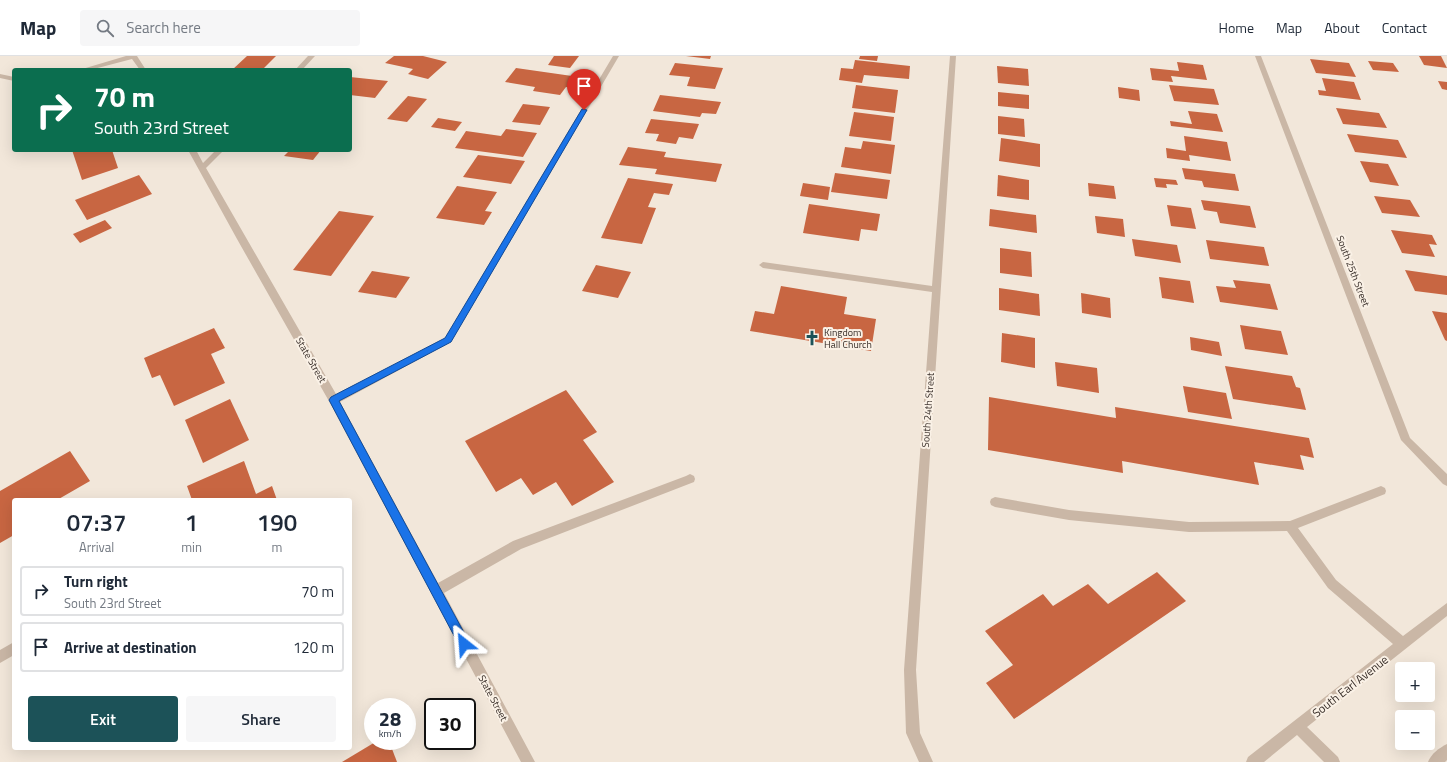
<!DOCTYPE html>
<meta charset="utf-8">
<style>
:root{--surface:#fff;--page:#f6f6f7;--text:#1f2937;--muted:#747a83;--line:#e0e1e3;--accent:#1c5258}
body{margin:0;font-family:"Titillium Web",sans-serif;background:var(--page);color:var(--text);height:100vh;display:flex;flex-direction:column;font-size:15px;white-space:nowrap}
*{box-sizing:border-box;margin:0}
p{font-size:13px;color:var(--muted)}
.icon{flex:none;width:22px;height:22px;fill:none;stroke:currentColor;stroke-width:2;stroke-linecap:round;stroke-linejoin:round}
.map{position:relative;flex:1;overflow:hidden}
.drawer{position:absolute;left:12px;top:442px;width:340px;height:252px;display:flex;flex-direction:column;background:var(--surface);border-radius:4px;box-shadow:0 4px 16px #0002}
.drawer>*{flex:none}
.top-card{position:absolute;left:12px;top:12px;width:340px;height:84px;border-radius:4px;box-shadow:0 4px 16px #0002;background:#0b6e4f;color:#fff;overflow:hidden}
.controls{position:absolute;left:1395px;top:606px;display:grid;gap:8px}
.controls a{display:grid;place-items:center;width:40px;height:40px;border-radius:4px;background:var(--surface);box-shadow:0 4px 16px #0002;font-size:20px}
.speed{position:absolute;left:364px;top:642px;display:flex;gap:8px;font-size:20px;font-weight:700;text-align:center}
.speed>*{display:grid;place-content:center;width:52px;height:52px;border-radius:50%;background:var(--surface);box-shadow:0 4px 16px #0002;line-height:1}
.speed small{font-size:10px;font-weight:400}
.speed .limit{border:2px solid #111;border-radius:6px;background:#fff;color:#111}
.pin{position:absolute;display:grid;place-items:center;width:34px;height:34px;color:#fff;margin:-41px -17px;border-radius:50% 50% 50% 0;rotate:-45deg;box-shadow:0 0 4px #0007}
.pin .icon{rotate:45deg}
.me{position:absolute;width:44px;margin:-22px;rotate:332deg;stroke-linejoin:round;filter:drop-shadow(0 0 3px #0008)}
.turn{display:flex;align-items:center;gap:14px;height:84px;padding:0 16px;font-size:18px}
.turn .icon{width:52px;height:52px;stroke-width:2.5}
.turn b{display:block;font-size:28px;line-height:34px}
.eta{display:flex;justify-content:space-evenly;align-items:center;height:68px;text-align:center}
.eta b{font-size:24px;font-weight:600;line-height:28px}
.action{display:flex;gap:8px;margin-top:auto;padding:8px 16px}
.action a{flex:1;height:46px;border-radius:4px;background:var(--accent);color:#fff;font-size:16px;font-weight:600;line-height:46px;text-align:center}
.action a+a{background:var(--page);color:var(--text)}
ul{padding:0;list-style:none}
li{display:flex;align-items:center;gap:12px;height:50px;margin:0 8px 6px;padding:0 8px;border:2px solid var(--line);border-radius:4px}
li div{flex:1}
li b{display:block;font-size:15px}
li em{font-style:normal}
header{display:flex;align-items:center;gap:24px;box-sizing:border-box;height:56px;padding:0 20px;background:var(--surface);border-bottom:1px solid var(--line)}
header strong{font-size:19px}
nav{display:flex;gap:22px;margin-inline-start:auto;font-size:14px}
.search{width:280px;height:36px;background:var(--page);display:flex;align-items:center;gap:10px;box-sizing:border-box;padding:0 14px;border-radius:4px;color:var(--muted);font-size:15px}
.map>svg:first-child{display:block}
.building{fill:#c86642}
.lines{fill:none;stroke-linecap:round;stroke-linejoin:round}
.minor{fill:#cab7a6;fill-rule:evenodd}
.route{fill:#1a73e8;stroke:#114b97}
.labels{text-anchor:middle;dominant-baseline:central;stroke-width:4;stroke-linejoin:round;paint-order:stroke}
.street-label{font-size:10px;fill:#362c27;stroke:#faf1e6}
.poi-label{font-size:10px;fill:#362c27;stroke:#faf1e6;text-anchor:start}
.near-street-label{font-size:12px;fill:#362c27;stroke:#faf1e6}
</style>
<header>
<strong>Map</strong>
<div class="search"><svg class="icon" aria-label="search" viewBox="0 0 24 24"><circle cx="10" cy="10" r="6"/><path d="M15 15l6 6"/></svg>Search here</div>
<nav><a>Home</a><a>Map</a><a>About</a><a>Contact</a></nav>
</header>
<div class="map">
<svg width="1447" height="706" viewBox="0 0 1447 706">
<rect width="100%" height="100%" fill="#f2e7da"/>
<g class="building">
<polygon points="247,0 276,0 262,14 232,14"/>
<polygon points="394,0 423,0 447,6 428,23 408,18 413,13 385,7"/>
<polygon points="554,0 579,0 570,12 548,9"/>
<polygon points="686,0 711,0 710,3"/>
<polygon points="860,0 878,0 877,5 859,3"/>
<polygon points="1419,0 1441,0 1447,12 1424,9"/>
<polygon points="1310,3 1349,7 1356,21 1316,17"/>
<polygon points="855,4 910,10 909,23 864,19 862,27 839,24 841,12 853,13"/>
<polygon points="1368,5 1393,7 1399,16 1373,14"/>
<polygon points="1177,6 1203,9 1207,24 1171,20 1173,26 1152,24 1150,12 1179,15"/>
<polygon points="675,7 723,12 715,33 687,30 690,21 669,19"/>
<polygon points="997,10 1028,13 1029,30 998,27"/>
<polygon points="516,12 579,21 572,32 566,31 560,39 533,35 535,31 505,26"/>
<polygon points="350,21 388,25 375,42 350,39"/>
<polygon points="1322,22 1354,26 1361,44 1319,39 1318,34 1326,35"/>
<polygon points="1438,25 1447,26 1447,34 1442,33"/>
<polygon points="856,29 898,34 895,57 852,52"/>
<polygon points="1169,29 1214,33 1219,49 1174,45"/>
<polygon points="1118,31 1139,34 1140,45 1119,42"/>
<polygon points="998,36 1029,39 1029,53 998,50"/>
<polygon points="660,39 721,46 716,58 702,57 700,61 653,55"/>
<polygon points="408,40 427,43 407,66 387,63"/>
<polygon points="523,48 550,51 540,69 512,66"/>
<polygon points="1336,52 1379,57 1387,72 1343,68"/>
<polygon points="1188,55 1217,58 1223,76 1171,70 1170,65 1192,68"/>
<polygon points="854,56 894,61 891,85 849,80"/>
<polygon points="998,60 1024,63 1025,81 998,78"/>
<polygon points="438,62 462,66 455,75 431,71"/>
<polygon points="651,63 699,68 693,83 679,81 676,88 656,85 659,78 645,77"/>
<polygon points="506,73 537,77 523,101 455,92 466,75 501,80"/>
<polygon points="1347,78 1398,84 1407,102 1355,96"/>
<polygon points="1184,80 1227,86 1231,105 1189,99 1190,105 1167,102 1166,92 1186,95"/>
<polygon points="1001,82 1040,88 1040,111 999,105"/>
<polygon points="863,85 895,89 891,118 841,111 845,91 861,93"/>
<polygon points="628,91 666,96 664,101 722,108 716,126 655,118 657,113 619,109"/>
<polygon points="72,94 112,94 118,112 82,124"/>
<polygon points="290,94 321,94 313,104 284,100"/>
<polygon points="478,99 525,105 511,128 463,121"/>
<polygon points="1360,105 1388,108 1399,130 1370,126"/>
<polygon points="1182,112 1235,118 1239,135 1204,131 1202,125 1185,123"/>
<polygon points="835,117 890,124 887,143 831,136"/>
<polygon points="139,119 152,138 87,164 75,144"/>
<polygon points="998,119 1029,124 1029,144 997,140"/>
<polygon points="628,122 673,128 669,139 654,137 648,151 656,152 642,188 601,182"/>
<polygon points="1154,122 1176,124 1178,129 1166,128 1167,132 1156,131"/>
<polygon points="803,127 830,131 828,144 800,140"/>
<polygon points="1088,127 1114,130 1116,143 1089,140"/>
<polygon points="457,130 497,136 485,155 492,156 484,169 436,162"/>
<polygon points="1374,140 1410,144 1420,161 1382,157"/>
<polygon points="1201,144 1250,150 1256,172 1220,167 1217,156 1204,154"/>
<polygon points="809,148 880,158 877,175 861,173 859,185 803,177"/>
<polygon points="1167,149 1191,152 1196,173 1171,170"/>
<polygon points="990,153 1036,159 1037,177 989,170"/>
<polygon points="339,155 374,160 331,220 293,214"/>
<polygon points="1095,160 1123,163 1125,181 1097,177"/>
<polygon points="105,164 112,172 80,187 73,178"/>
<polygon points="1391,174 1432,179 1437,189 1429,188 1435,201 1402,197"/>
<polygon points="1132,183 1177,189 1181,207 1135,200"/>
<polygon points="1206,184 1264,191 1269,210 1210,203"/>
<polygon points="1000,192 1031,196 1032,221 1000,217"/>
<polygon points="596,209 631,216 618,242 582,235"/>
<polygon points="1405,214 1447,220 1447,239 1415,235"/>
<polygon points="372,215 410,221 396,242 358,236"/>
<polygon points="1159,221 1190,225 1194,247 1162,242"/>
<polygon points="1233,224 1270,228 1278,254 1220,246 1216,230 1236,232"/>
<polygon points="781,230 847,241 844,258 876,263 871,295 750,275 755,255 774,258"/>
<polygon points="999,232 1039,238 1040,260 999,254"/>
<polygon points="1081,237 1110,242 1111,262 1082,257"/>
<polygon points="1432,255 1447,257 1447,285 1445,284"/>
<polygon points="1240,269 1281,275 1288,299 1245,293"/>
<polygon points="214,272 225,292 211,298 225,327 174,350 160,319 152,322 144,302"/>
<polygon points="1002,277 1035,282 1035,312 1001,306"/>
<polygon points="1190,281 1219,286 1222,300 1191,294"/>
<polygon points="1055,306 1097,312 1099,337 1057,330"/>
<polygon points="1225,310 1292,320 1296,331 1300,332 1306,354 1233,343"/>
<polygon points="1183,330 1226,337 1232,363 1188,356"/>
<polygon points="566,334 597,376 583,384 614,426 572,450 556,426 533,439 521,422 496,436 465,385"/>
<polygon points="989,341 1116,362 1115,351 1309,382 1314,402 1300,399 1304,414 1254,406 1259,429 1122,405 1123,417 988,394"/>
<polygon points="230,343 249,384 203,407 185,364"/>
<polygon points="70,395 90,425 57,444 14,444 14,479 0,487 0,435"/>
<polygon points="244,405 256,438 272,430 277,444 192,444 187,430"/>
<polygon points="1157,516 1186,545 1014,663 986,627 1013,609 985,575 1043,538 1053,550 1088,528 1108,548"/>
<polygon points="377,685 389,685 397,706 342,706"/>
</g>
<g class="lines">
<g class="minor">
<polygon points="126,0 137,0 146,14 140,14 132,3 90,14 79,14"/>
<polygon points="308,0 315,0 302,14 295,14"/>
<polygon points="613,0 619,0 451,286 340,346 438,527 513,485 686,420 690,418 694,420 695,423 694,426 521,493 444,537 535,706 521,706 330,347 237,183 188,94 196,94 203,107 216,94 224,94 206,112 336,338 445,282"/>
<polygon points="950,0 956,0 916,614 920,677 933,706 919,706 906,677 904,614 932,236 763,212 759,209 763,206 932,230"/>
<polygon points="1255,0 1261,0 1410,382 1447,418 1447,430 1443,428 1401,384"/>
<polygon points="0,18 14,21 14,25 0,22"/>
<polygon points="1381,430 1385,432 1386,435 1385,438 1298,472 1336,524 1403,580 1447,547 1447,560 1307,671 1338,701 1340,706 1324,706 1297,679 1264,706 1246,706 1248,701 1393,588 1328,532 1287,475 1189,476 1069,464 995,451 991,449 990,446 991,443 995,441 1069,454 1189,466 1290,465"/>
<polygon points="14,586 14,599 0,607 0,594"/>
<path d="M1447 688V704L1445 706H1428C1431 698 1439 692 1447 688Z"/>
</g>
</g>
<polygon class="route" points="582,53 587,54 451,286 339,345 468,584 470,588 468,591 464,593 460,591 329,344 331,341 445,282"/>
<defs>
<g id="church-bare" transform="scale(1.2)"><path d="M-1.2-6h2.4v3.5h3.3v2.4h-3.3V6h-2.4V-.1h-3.3v-2.4h3.3Z" fill="#1c5258" stroke="#faf1e6" stroke-width="2.5" paint-order="stroke"/></g>
</defs>
<g fill-rule="evenodd">
<use href="#church-bare" x="812" y="282"/>
</g>
<g class="labels">
<g class="street-label">
<text transform="translate(1353 215) rotate(69)">South 25th Street</text>
<text transform="translate(311 304) rotate(60)">State Street</text>
<text transform="translate(928 354) rotate(-86)">South 24th Street</text>
<text transform="translate(493 642) rotate(62)">State Street</text>
</g>
<g class="poi-label">
<text x="824" y="276">Kingdom<tspan x="824" dy="12">Hall Church</tspan></text>
</g>
<g class="near-street-label">
<text transform="translate(1350 630) rotate(-38)">South Earl Avenue</text>
</g>
</g>
</svg>
<div class="controls">
<a>+</a>
<a>−</a>
</div>
<div class="speed"><div>28<small>km/h</small></div><div class="limit">30</div></div>
<div class="pin" style="left:584px;top:54px;background:#d93025"><svg class="icon" aria-label="arrive" viewBox="0 0 24 24"><path d="M6 21V4h12l-3 4 3 4H6"/></svg></div>
<svg class="me" style="left:464px;top:588px" viewBox="-20 -20 40 40"><path d="M0-17L14 15 0 8-14 15z" fill="#1a73e8" stroke="#fff" stroke-width="4"/></svg>
<div class="top-card">
<div class="turn"><svg class="icon" aria-label="right" viewBox="0 0 24 24"><path d="M7 20v-9h11M14 6l5 5-5 5"/></svg><div><b>70 m</b>South 23rd Street</div></div>
</div>
<section class="drawer">
<div class="eta">
<div><b>07:37</b><p>Arrival</p></div>
<div><b>1</b><p>min</p></div>
<div><b>190</b><p>m</p></div>
</div>
<ul>
<li><svg class="icon" aria-label="right" viewBox="0 0 24 24"><path d="M7 20v-9h11M14 6l5 5-5 5"/></svg><div><b>Turn right</b><p>South 23rd Street</p></div><em>70 m</em></li>
<li><svg class="icon" aria-label="arrive" viewBox="0 0 24 24"><path d="M6 21V4h12l-3 4 3 4H6"/></svg><div><b>Arrive at destination</b></div><em>120 m</em></li>
</ul>
<div class="action"><a>Exit</a><a>Share</a></div>
</section>
</div>
